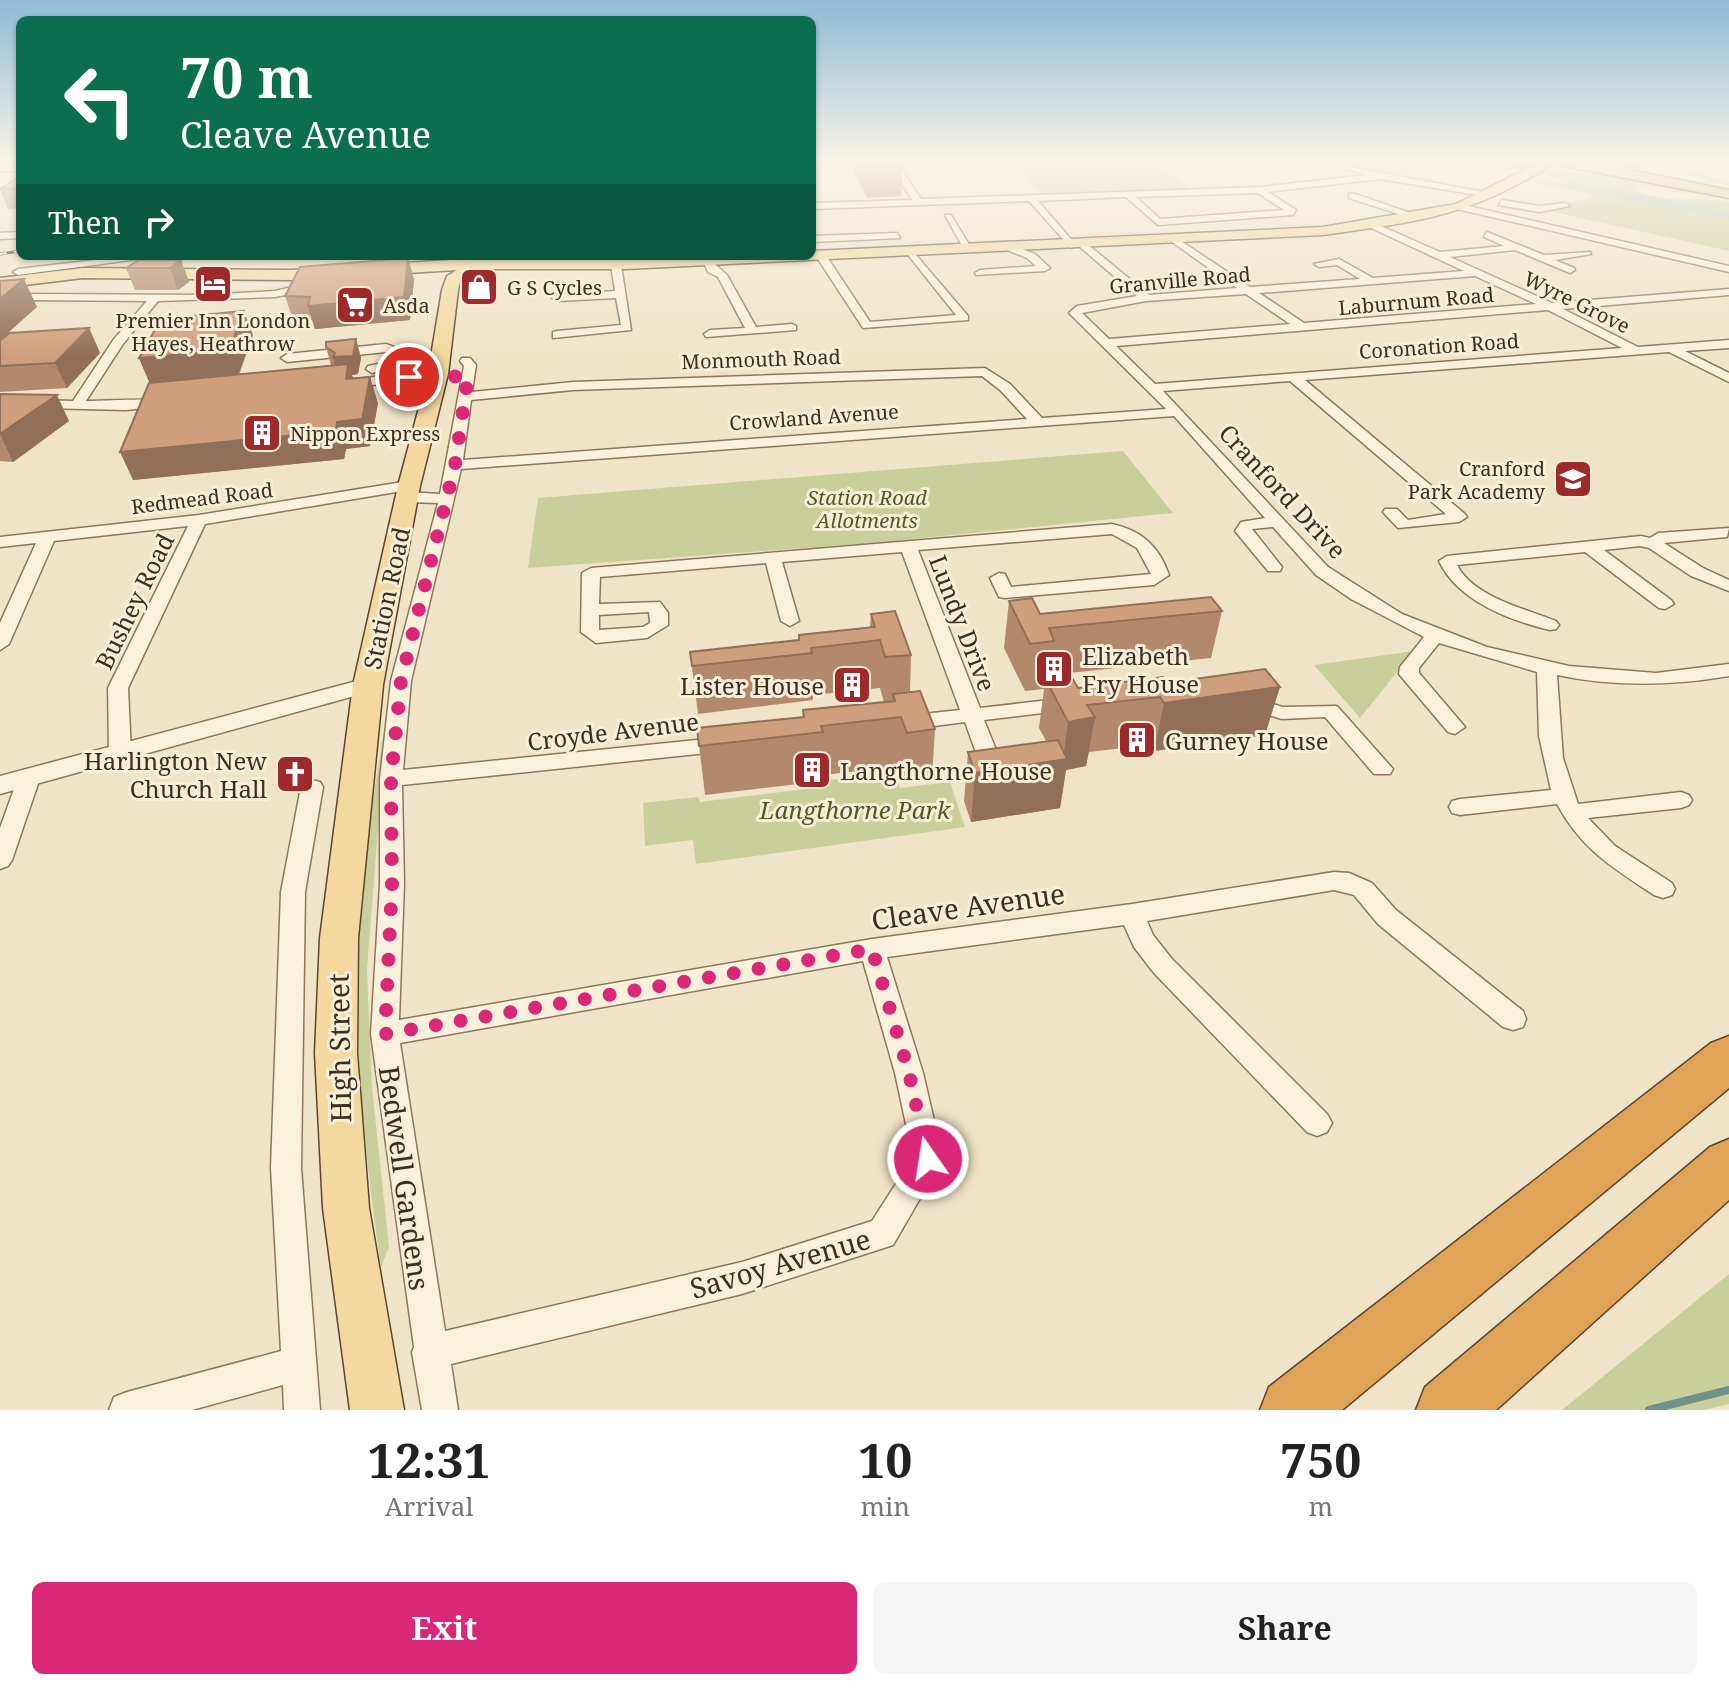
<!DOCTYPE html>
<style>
:root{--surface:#fff;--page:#f6f6f6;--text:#222;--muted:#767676;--accent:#db2777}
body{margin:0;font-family:"Noto Serif",serif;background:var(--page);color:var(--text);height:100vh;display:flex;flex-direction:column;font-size:30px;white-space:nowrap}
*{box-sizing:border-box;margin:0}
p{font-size:26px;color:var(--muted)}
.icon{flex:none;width:44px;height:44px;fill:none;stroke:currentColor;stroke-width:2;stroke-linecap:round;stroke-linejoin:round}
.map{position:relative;height:1410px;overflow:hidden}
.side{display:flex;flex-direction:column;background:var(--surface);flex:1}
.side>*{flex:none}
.top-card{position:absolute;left:16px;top:16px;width:800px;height:244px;border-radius:12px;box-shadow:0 2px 6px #0004;background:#0b6e4f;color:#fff;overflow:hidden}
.pin{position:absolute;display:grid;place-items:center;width:68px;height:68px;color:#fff;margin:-34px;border:4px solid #fff;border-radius:50%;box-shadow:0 2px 8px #0007}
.me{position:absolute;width:88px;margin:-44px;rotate:347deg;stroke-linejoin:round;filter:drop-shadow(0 0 6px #0008)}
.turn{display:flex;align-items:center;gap:28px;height:168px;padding:0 32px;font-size:36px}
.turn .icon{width:104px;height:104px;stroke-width:2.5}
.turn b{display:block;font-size:56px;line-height:68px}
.then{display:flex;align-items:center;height:76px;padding:0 32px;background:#0003;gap:16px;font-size:30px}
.eta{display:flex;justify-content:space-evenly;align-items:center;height:136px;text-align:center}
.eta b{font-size:48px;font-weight:700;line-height:56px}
.button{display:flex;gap:16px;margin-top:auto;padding:16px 32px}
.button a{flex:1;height:92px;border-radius:12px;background:var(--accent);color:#fff;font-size:32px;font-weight:700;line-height:92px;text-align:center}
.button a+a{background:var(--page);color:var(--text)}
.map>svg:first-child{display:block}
.green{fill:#c9cf9b}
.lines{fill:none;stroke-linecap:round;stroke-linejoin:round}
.stream-far1{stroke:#6f938a;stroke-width:2}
.stream{stroke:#6f938a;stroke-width:8}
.river{fill:#a9c4bc;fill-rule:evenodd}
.minor-casing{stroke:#8d765c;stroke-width:3}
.tertiary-casing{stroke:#8d765c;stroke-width:3}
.primary-casing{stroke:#5b4430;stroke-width:3}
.trunk-casing{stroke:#5b4430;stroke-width:3}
.motorway-casing{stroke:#5b4430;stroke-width:3}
.minor{fill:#faf1dc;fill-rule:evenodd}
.tertiary{fill:#faf1dc;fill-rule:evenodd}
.primary{fill:#f3d9a0;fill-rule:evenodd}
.trunk{fill:#eabe7c;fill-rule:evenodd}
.motorway{fill:#e0a458;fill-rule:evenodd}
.rail-casing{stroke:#3d2e20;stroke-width:3}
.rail{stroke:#f7eed8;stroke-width:2;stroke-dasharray:7;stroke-linecap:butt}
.wall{fill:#b2896c}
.shaded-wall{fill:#916f58}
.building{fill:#cf9f7d;stroke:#916f58;stroke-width:2}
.route{stroke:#db2777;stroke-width:14;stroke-dasharray:0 25.2}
.labels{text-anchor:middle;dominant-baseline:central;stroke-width:6;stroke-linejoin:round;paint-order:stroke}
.far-street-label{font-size:20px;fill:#3d2e20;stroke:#f7eed8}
.far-poi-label{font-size:20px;fill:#3d2e20;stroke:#f7eed8;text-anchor:start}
.far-park-label{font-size:20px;font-style:italic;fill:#4d5a26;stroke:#f7eed8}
.street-label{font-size:24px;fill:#3d2e20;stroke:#f7eed8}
.poi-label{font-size:24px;fill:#3d2e20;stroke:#f7eed8;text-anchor:start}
.park-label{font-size:24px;font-style:italic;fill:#4d5a26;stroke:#f7eed8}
.near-street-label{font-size:28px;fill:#3d2e20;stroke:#f7eed8}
</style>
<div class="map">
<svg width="1729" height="1410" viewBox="0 0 1729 1410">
<rect width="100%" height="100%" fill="#f0e4c8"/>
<g class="green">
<polygon points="1448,161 1509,161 1534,165 1524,164 1530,166 1523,171 1462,166 1390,176 1365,169"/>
<polygon points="1653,161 1712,161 1682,169 1729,182 1729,186 1661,169"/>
<polygon points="1153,162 1193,190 1043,196 1015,167"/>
<path d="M1556 172 1626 175 1700 191C1679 199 1656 182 1634 189 1663 206 1697 195 1729 202V214L1600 191 1543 175Z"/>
<polygon points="1547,179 1611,196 1729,216 1729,251 1549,211 1571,208 1568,204 1595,196 1533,182"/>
<polygon points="1123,451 1173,513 873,543 528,568 538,498"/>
<polygon points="1414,651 1360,718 1314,665"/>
<path d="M387 714 367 969 372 1088 389 1247 381 1267C365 1156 353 1044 359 932 362 859 375 786 387 714Z"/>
<polygon points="895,772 900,788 950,782 965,827 696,864 693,840 645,846 643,803 698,797 700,802 830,786 830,780"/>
<polygon points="1729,1274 1729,1404 1704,1410 1562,1410"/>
</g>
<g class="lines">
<polyline class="stream-far1" points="1496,161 1529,172"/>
<polyline class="stream" points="1649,1410 1729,1390"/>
<polygon class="river" points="1572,182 1729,211 1729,219 1567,189 1567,183"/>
<g class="minor-casing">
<g id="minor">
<path d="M888 161H896L921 199 1260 187 1367 175 1319 161 1494 194 1490 197 1380 179 1268 192 1296 210 1293 215 1158 225 1126 197 1038 201 1076 245 1071 248 1029 201 812 209V203L912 200ZM1258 193 1284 210 1160 219 1136 197Z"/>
<rect x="0" y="167" width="20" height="4"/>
<polygon points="1349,194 1355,194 1422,217 1414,219 1349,198"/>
<polygon points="1502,200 1539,206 1565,203 1570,206 1539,212 1499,205"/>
<polygon points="1460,204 1729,266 1729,272 1457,209"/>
<polygon points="945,215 951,215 973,251 965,251"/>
<path d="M1372 222 1440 252 1504 246 1484 237 1487 232 1544 255 1590 252 1591 254 1555 260 1574 268 1575 270 1570 273 1515 250 1450 257 1552 303 1729 289V295L1563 309 1638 347 1729 340V348L1685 351 1729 373V382L1669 352 1305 380 1465 514 1467 517 1459 522 1398 528 1383 512 1385 509H1397L1408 520 1446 514 1290 381 1163 391 1328 567 1402 614 1487 647 1569 666 1656 673 1729 664V676C1671 686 1615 687 1557 675L1563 758 1578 804 1681 792 1689 795 1692 800 1689 805 1681 808 1588 818 1615 846 1672 883 1675 889 1672 895 1663 898 1654 895C1612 867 1582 850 1557 804L1460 815 1452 813 1449 807 1452 801 1460 799 1551 790 1539 736 1537 672 1439 643 1419 668V673L1465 727 1455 734 1448 732 1399 674 1400 667 1424 637 1351 599 1316 575 1273 527 1252 529 1282 567 1280 571H1268L1235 531 1241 522 1265 518 1174 416 461 469 411 681 403 770 726 737 736 744 726 751 402 785 404 884 399 1020 872 939 1132 904 1334 872 1349 873 1372 883 1396 910 1523 1011 1526 1019 1523 1027 1513 1030 1503 1027 1378 924 1354 895 1334 890 1147 921 1153 935 1172 959 1327 1114 1332 1123 1327 1132 1317 1136 1307 1132 1154 973 1134 947 1124 925 887 957 923 1073 943 1159 893 1245 742 1294 451 1364 458 1410H422L412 1352 414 1347 371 1034 380 884V779L391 681 438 503 407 502 399 497 407 492 440 494 464 366 460 361 462 358H470L476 365 472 392 573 382 985 368 1010 384 1042 418 1166 409 1069 313 1077 306 1137 296 1080 247V243H1086L1149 295 1237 288 1172 242 1175 237 1250 287 1360 279 1337 265 1319 267 1314 264 1339 259 1373 278 1464 271 1369 227ZM1475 276 1536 304 1304 323 1259 293ZM1246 294 1290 324 1109 339 1082 313 1146 301ZM1548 310 1622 348 1155 384 1116 346ZM982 376 1000 390 1027 419 463 460 471 400 573 390ZM863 961 895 1073 913 1157 872 1221 742 1262 445 1331 400 1043Z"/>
<polygon points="20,232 20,238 0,239 0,233"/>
<polygon points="897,233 900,238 812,242 812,236"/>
<polygon points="1011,245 1035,254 1050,268 1045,271 976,275 975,273 980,270 1036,266 1027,258 1007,250"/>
<polygon points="910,248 968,316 968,320 863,328 816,256 825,254 870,322 956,315 905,251"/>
<polygon points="130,256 161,256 18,275 13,272 18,269"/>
<polygon points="708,258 727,275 756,327 792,324 796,326 796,330 706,337 704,334 710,330 745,328 718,277 708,272 703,261"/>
<polygon points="616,262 621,265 631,330 553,338 553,332 557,331 621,325 616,298 558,301 552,298 558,295 615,291 611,265"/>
<path d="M309 275 314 278 300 292 275 297 158 301 123 344 86 401C102 401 167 397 175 402L173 405 126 410 0 407V399L73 401 114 339 147 301 33 300 0 304V298L33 294 205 295 275 291 292 287Z"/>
<polygon points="386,344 416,355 402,367 372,373 366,369 368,366 394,361 401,356 386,352 287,362 281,358 287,354"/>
<polygon points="438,370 444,374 442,377 346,388 340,384 346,380"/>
<polygon points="409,481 414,483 414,489 205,524 128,688 131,752 127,757 113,757 109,752 108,688 188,526 54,541 9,644 0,650 0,623 36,543 0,547 0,537 199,515"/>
<path d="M1112 524C1141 530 1159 546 1169 575L1154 585 1005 598 999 597 990 578 999 573 1005 574 1011 587 1151 574 1137 548 1112 534 918 550 980 708 1067 698 1077 704 1067 710 984 720 1005 772 1002 777H986L983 772 965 722 904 730 894 723 904 716 960 710 902 552 782 562 799 621 790 626 781 621 766 563 600 577 599 604 660 602 668 613V625L647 638 596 643 581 632 582 573 591 568ZM649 612 650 623 643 627 599 630V615Z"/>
<path d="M1729 528 1727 537 1664 543 1703 568 1729 580V591L1691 576 1649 548 1640 546 1604 550 1671 600 1674 604 1665 609 1659 608 1585 552 1457 565C1473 597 1526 609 1556 621L1559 625 1556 629 1550 630C1510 621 1457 600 1439 561L1447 556 1641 536 1650 538 1658 533Z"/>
<polygon points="1248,697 1283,707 1337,706 1393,769 1390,774 1374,774 1325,717 1282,719 1241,707 1238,703 1241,699"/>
<polygon points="29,771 37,773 40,778 12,860 8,866 0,869 0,828 18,778 21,773"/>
<polygon points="312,780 320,782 323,787 305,892 301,1168 320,1410 284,1410 283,1385 192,1410 109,1410 114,1397 127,1392 281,1351 271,1168 281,892 301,787 304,782"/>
</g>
</g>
<g class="tertiary-casing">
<g id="tertiary">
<polygon points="452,256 470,256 454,268 448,264"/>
<polygon points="368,678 376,680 380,685 376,690 0,794 0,776"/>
</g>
</g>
<g class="primary-casing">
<path id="primary" d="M1542 161H1557C1547 170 1532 176 1520 183 1453 220 1397 224 1323 235L626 269H472L460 282 458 290 448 374 420 486 383 685 358 938 357 1053 369 1208 404 1410H350L323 1208 315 1053 320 938 353 685 398 486 428 374 442 290 447 276 457 270 291 280 83 278 0 288V278L83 268 291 270 468 259 812 256V251L1323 227 1456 204Z"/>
</g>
<g class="trunk-casing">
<path id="trunk" d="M1552 161C1565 161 1630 163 1637 168L1635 171 1729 190V198L1553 164Z"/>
</g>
<g class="motorway-casing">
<g id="motorway">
<polygon points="1729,1036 1729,1088 1342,1410 1260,1410 1269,1387 1711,1043"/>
<polygon points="1729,1139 1729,1200 1496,1410 1416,1410 1425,1387 1710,1147"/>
</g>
</g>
<use href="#minor" class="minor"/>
<use href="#tertiary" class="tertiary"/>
<use href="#primary" class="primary"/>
<use href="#trunk" class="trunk"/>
<use href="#motorway" class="motorway"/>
<g class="rail-casing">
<polyline id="rail" points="0,254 20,251"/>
</g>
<use href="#rail" class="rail"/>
</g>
<g class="wall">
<rect x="0" y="161" width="20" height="2"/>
<polygon points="849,161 899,161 902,166 902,196 867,198"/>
<polygon points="20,176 20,208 8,209 0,189"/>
<polygon points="408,258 414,280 410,320 315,329 312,320 293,320 285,296"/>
<polygon points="181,260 189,282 178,290 135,290 126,268"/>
<polygon points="89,328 100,353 67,388 0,392 0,341"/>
<polygon points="253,335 239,375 331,365 326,347 356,339 361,358 358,374 352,375 353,379 378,403 370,446 346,449 344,459 133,480 150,383 139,358"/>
<polygon points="0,394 69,421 13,462 0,461"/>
<polygon points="1009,601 1040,614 1222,611 1211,658 1050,675 1049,679 1078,688 1167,683 1265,735 1154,751 1150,745 1089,752 1086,766 1066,770 1060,808 971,822 964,801 968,752 1046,741 1039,728 1044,689 1025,691 1004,648"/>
<polygon points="871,614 911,655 910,692 935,729 932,778 905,782 900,766 824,775 824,781 705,795 697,728 803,717 803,710 884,702 880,688 813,695 813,700 698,714 690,652 799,640 870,627"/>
</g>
<g class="shaded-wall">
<polygon points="408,258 414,280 410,320 315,329 308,306"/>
<polygon points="181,260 189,282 178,290 170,268"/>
<polygon points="24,279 37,307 0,340 0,299"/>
<polygon points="244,311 253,335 238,375 150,384 139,358"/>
<polygon points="89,328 100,353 67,388 55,363"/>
<polygon points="356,339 361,358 358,374 352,375 356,389 338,376 333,357"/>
<polygon points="370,377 378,403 370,446 346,449 344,459 133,480 120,452 337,422"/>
<polygon points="57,395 69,421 13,462 0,434"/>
<polygon points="1280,687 1265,735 1154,751 1164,703"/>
<polygon points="1095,717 1086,766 1066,770 1060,808 971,822 975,773 1063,760 1068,722"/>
</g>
<g class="building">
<polygon points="864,161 899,161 902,166 867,167"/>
<polygon points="20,176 20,188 0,189"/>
<polygon points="408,258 404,297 308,306 310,297 285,296 300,267"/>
<polygon points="139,260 181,260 170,268 126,268"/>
<polygon points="24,279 0,299 0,281"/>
<polygon points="244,311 229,350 139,358 161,319"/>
<polygon points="89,328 55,363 0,366 0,341 9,333"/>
<polygon points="356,339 353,356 333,357 335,353 326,347 326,342"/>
<polygon points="348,364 346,379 370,377 362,419 337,422 336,431 120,452 149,383"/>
<polygon points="0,394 57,395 0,434"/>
<polygon points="1211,597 1222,611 1049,628 1054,641 1030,644 1009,601 1032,598 1040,614"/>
<polygon points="895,611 911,655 885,657 880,640 811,648 812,653 692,666 690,652 799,640 799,635 875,627 871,614"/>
<polygon points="1265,669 1280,687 1164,703 1160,697 1087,705 1095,717 1068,722 1046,680 1071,676 1078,688 1163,677 1167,683"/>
<polygon points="920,691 935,729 907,733 901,717 821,726 823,732 699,746 697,728 804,717 803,710 895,701 893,694"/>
<polygon points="1058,740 1067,759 975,773 968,752"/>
</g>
<linearGradient id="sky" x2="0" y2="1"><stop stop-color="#8fbad6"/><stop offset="0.45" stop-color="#f8f3e6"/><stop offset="1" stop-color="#f8f3e6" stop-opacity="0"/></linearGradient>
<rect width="1729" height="358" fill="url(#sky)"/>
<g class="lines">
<polyline class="route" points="409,377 438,374 437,377 468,376 455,465 401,681 391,779 392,884 385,1034 872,949 909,1073 928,1159"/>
</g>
<defs>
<g id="hotel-square" transform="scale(2)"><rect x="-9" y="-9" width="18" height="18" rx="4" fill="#9e2a2b" stroke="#f7eed8"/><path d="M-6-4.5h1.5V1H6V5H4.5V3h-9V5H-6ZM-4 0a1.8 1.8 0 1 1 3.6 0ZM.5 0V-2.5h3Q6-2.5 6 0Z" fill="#fff"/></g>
<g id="shop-square" transform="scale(2)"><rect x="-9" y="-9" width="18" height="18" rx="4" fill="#9e2a2b" stroke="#f7eed8"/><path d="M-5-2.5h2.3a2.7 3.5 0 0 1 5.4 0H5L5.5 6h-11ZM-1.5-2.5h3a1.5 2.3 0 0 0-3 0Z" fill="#fff"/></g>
<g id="supermarket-square" transform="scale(2)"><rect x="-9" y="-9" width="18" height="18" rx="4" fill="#9e2a2b" stroke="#f7eed8"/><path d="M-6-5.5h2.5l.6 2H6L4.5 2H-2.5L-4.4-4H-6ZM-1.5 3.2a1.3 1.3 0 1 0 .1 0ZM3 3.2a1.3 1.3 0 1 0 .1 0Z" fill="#fff"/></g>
<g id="building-square" transform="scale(2)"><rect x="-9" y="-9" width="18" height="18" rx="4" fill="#9e2a2b" stroke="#f7eed8"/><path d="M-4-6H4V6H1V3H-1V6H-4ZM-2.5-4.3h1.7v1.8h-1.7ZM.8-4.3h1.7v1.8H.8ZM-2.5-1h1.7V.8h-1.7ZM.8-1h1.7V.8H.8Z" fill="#fff"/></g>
<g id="school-square" transform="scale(2)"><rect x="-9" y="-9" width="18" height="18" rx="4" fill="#9e2a2b" stroke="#f7eed8"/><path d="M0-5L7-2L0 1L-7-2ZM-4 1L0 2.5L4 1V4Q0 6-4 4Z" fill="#fff"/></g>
<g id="church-square" transform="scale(2)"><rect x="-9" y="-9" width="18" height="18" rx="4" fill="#9e2a2b" stroke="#f7eed8"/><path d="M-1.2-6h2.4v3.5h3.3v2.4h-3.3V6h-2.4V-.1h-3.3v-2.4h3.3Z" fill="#fff"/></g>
</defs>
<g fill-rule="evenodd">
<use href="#hotel-square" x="213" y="284"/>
<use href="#shop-square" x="479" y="287"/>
<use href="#supermarket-square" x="355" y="305"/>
<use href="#building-square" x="262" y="433"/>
<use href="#school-square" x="1573" y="479"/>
<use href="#building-square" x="1054" y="669"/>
<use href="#building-square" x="852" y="685"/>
<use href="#building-square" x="1137" y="740"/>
<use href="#building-square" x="812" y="770"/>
<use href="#church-square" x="295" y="774"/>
</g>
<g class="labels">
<g class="far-street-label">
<text transform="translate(1180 280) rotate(-5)">Granville Road</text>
<text transform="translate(1416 301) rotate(-5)">Laburnum Road</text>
<text transform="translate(1577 302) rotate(26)">Wyre Grove</text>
<text transform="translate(1439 346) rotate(-4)">Coronation Road</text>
<text transform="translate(761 359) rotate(-2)">Monmouth Road</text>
<text transform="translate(814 417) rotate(-4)">Crowland Avenue</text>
<text transform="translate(202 498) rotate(-7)">Redmead Road</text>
</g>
<g class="far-poi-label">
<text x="507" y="287">G S Cycles</text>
<text x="383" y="305">Asda</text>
<text x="213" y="320" text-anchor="middle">Premier Inn London<tspan x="213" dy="23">Hayes, Heathrow</tspan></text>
<text x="290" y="433">Nippon Express</text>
<text x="1545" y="468" text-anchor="end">Cranford<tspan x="1545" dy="23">Park Academy</tspan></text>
</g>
<g class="far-park-label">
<text x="867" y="497">Station Road<tspan x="867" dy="23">Allotments</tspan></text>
</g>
<g class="street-label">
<text transform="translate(1283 491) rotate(47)">Cranford Drive</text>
<text transform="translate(386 598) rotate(-78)">Station Road</text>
<text transform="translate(134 601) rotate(-64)">Bushey Road</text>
<text transform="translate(963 623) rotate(69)">Lundy Drive</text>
<text transform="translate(613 731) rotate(-7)">Croyde Avenue</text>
</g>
<g class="poi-label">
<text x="1082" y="655">Elizabeth<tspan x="1082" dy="28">Fry House</tspan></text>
<text x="824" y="685" text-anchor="end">Lister House</text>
<text x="1165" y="740">Gurney House</text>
<text x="267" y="760" text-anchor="end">Harlington New<tspan x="267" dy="28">Church Hall</tspan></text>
<text x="840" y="770">Langthorne House</text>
</g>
<g class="park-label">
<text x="855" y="809">Langthorne Park</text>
</g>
<g class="near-street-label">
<text transform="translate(968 906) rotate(-8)">Cleave Avenue</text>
<text transform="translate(339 1048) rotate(-91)">High Street</text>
<text transform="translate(405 1178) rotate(82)">Bedwell Gardens</text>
<text transform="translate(780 1263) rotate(-16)">Savoy Avenue</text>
</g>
</g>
</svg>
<div class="pin" style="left:409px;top:377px;background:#d93025"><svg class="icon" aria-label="arrive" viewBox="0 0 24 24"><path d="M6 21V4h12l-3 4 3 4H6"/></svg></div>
<svg class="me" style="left:928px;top:1159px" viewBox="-20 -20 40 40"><circle r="17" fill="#db2777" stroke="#fff" stroke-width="3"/><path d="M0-11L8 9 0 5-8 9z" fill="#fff"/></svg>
<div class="top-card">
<div class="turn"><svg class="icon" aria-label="left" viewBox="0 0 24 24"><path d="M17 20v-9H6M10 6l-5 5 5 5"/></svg><div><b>70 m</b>Cleave Avenue</div></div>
<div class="then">Then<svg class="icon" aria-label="right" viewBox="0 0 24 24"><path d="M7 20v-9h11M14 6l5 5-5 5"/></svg></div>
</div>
</div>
<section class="side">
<div class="eta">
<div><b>12:31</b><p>Arrival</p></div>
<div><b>10</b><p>min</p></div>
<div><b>750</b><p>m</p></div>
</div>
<div class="button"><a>Exit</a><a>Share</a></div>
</section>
